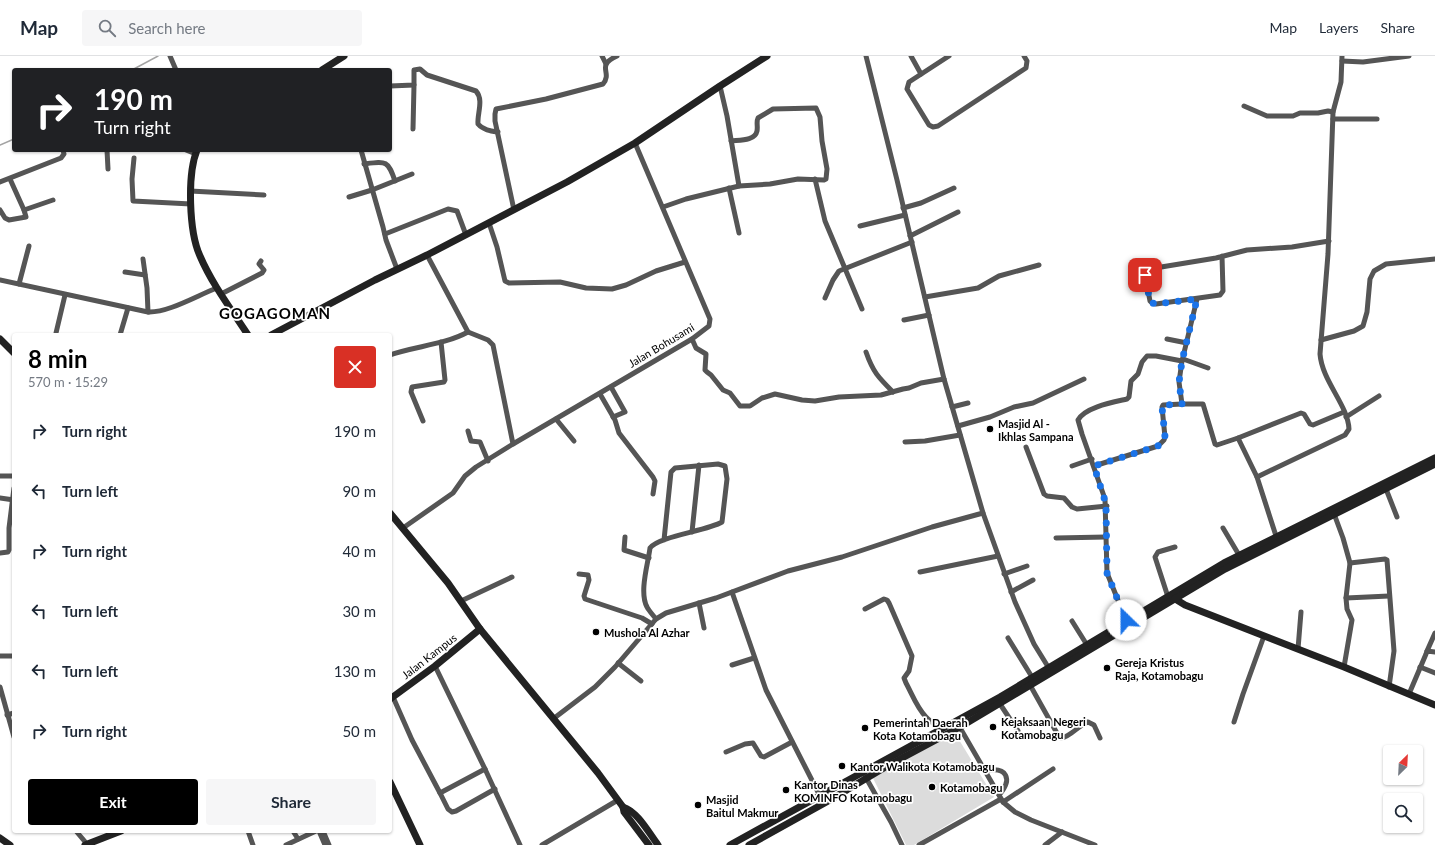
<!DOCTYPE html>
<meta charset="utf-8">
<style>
:root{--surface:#fff;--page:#f6f6f7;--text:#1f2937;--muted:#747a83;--line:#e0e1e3;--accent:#000}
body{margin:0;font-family:Lato,sans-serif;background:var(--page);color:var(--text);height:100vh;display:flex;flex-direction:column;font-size:15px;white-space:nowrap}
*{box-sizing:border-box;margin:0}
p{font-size:13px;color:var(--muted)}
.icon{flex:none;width:22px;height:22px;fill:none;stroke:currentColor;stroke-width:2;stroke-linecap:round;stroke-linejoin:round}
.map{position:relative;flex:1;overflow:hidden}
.drawer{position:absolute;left:12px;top:277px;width:380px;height:500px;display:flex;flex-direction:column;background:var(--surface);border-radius:4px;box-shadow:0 1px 3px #0004}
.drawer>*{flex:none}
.banner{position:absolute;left:12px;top:12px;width:380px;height:84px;border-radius:4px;box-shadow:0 1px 3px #0004;background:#202124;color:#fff;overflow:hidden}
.needle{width:26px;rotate:24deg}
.buttons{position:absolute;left:1383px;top:689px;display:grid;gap:8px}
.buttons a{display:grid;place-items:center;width:40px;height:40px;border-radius:4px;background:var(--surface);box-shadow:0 1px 3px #0004;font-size:20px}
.pin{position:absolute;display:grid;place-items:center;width:34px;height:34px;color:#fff;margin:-17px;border-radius:8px;box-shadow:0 2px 6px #0006}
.me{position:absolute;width:44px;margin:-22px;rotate:337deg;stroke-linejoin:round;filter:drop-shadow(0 0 3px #0008)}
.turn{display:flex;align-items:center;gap:14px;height:84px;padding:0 16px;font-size:18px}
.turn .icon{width:52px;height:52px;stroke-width:2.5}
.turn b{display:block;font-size:28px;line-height:34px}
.round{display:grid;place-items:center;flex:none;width:42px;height:42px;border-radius:4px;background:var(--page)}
.overview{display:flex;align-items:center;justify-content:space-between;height:68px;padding:0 16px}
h1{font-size:24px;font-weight:700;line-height:30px;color:var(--accent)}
.action{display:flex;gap:8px;margin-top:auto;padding:8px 16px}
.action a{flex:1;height:46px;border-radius:4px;background:var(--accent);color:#fff;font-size:16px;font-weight:700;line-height:46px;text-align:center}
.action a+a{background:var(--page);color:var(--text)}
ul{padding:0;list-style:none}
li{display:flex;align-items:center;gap:12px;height:60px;padding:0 16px}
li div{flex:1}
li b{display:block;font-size:15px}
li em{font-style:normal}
header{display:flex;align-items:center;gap:24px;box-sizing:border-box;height:56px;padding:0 20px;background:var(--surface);border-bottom:1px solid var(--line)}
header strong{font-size:19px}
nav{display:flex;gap:22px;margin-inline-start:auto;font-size:14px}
.search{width:280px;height:36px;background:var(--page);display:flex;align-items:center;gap:10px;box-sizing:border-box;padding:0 14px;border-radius:4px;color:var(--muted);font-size:15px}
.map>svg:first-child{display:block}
.green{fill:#dcdcdc}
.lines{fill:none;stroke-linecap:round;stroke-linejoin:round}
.stream{stroke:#a3a3a3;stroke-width:1.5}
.street{stroke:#555;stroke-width:5}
.secondary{stroke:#222;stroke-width:7}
.route{stroke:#1a73e8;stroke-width:7;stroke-dasharray:0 12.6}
.poi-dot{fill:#000;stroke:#fff;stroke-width:1.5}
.labels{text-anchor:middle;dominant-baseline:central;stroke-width:3.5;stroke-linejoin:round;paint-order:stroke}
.street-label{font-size:11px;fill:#000;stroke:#fff}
.poi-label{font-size:11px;font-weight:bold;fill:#000;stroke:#fff;text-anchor:start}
.district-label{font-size:15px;font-weight:bold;letter-spacing:1px;fill:#000;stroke:#fff}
</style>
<header>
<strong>Map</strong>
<div class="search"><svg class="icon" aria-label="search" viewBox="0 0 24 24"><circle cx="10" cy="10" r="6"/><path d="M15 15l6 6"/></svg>Search here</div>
<nav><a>Map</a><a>Layers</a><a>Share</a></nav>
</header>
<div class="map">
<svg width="1435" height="789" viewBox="0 0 1435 789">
<rect width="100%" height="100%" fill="#fff"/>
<polygon class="green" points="953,674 994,741 914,789 906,789 872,720"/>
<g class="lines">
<g class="stream">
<polyline points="132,14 158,0"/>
<polyline points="0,89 14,83"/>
</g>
<g class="street">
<polyline points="170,0 176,14"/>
<polyline points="602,0 606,8"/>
<polyline points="866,0 897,124 944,323 983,457 1015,546 1034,588 1050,614"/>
<polyline points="911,0 921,18"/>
<polyline points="949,0 909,26 907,33 929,69 933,71 938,70 1026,12 1027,5 1024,0"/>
<polyline points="1342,5 1363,6 1409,0"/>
<path d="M390 30 414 29V14L420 13 427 19 476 35C484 44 477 58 478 68 483 74 491 75 498 76"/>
<polyline points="720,30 727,60 739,130"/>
<polyline points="1244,50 1267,60 1293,60 1300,57 1318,57 1328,55 1333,56"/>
<polyline points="1333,63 1377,63"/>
<polyline points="413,73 414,29"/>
<polyline points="107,94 108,113"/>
<polyline points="186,94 196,98"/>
<polyline points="361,94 383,171 386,184 397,213"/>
<polyline points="134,102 132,123 133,145 191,148"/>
<path d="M364 108C386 105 388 104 395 125"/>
<polyline points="10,123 24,154 53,144"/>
<polyline points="815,123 825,165 862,253"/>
<polyline points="0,126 61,102 64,98 63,94"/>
<polyline points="729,132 739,177"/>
<polyline points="190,135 264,139"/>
<polyline points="349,141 372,134 412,118"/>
<path d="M663 151 686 143 739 130 770 128 798 123 824 124 826 123 827 113 822 85 820 61 816 52 773 53 758 62C756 66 758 70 757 75 755 85 740 84 731 85"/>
<polyline points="903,152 921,147 954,132"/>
<polyline points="0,154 5,162 9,164 26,161 24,154"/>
<path d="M514 154 495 65V58L496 53 546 43 603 28C613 16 595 10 617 0"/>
<polyline points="489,167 497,191 505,225 509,227 560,226 586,232 612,233 626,229 656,215 685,206"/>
<polyline points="860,170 905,159"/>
<polyline points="385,178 448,153 457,155 466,179"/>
<polyline points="910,180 958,156"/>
<polyline points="427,199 468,276 488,284 493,289 513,388"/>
<polyline points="1222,200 1223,235 1220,239 1156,248 1152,247 1150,245 1145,219 1146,215 1149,213 1216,202 1247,194 1292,191 1329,185"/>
<polyline points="143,203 147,232 148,256"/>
<polyline points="125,216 145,219"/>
<path d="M0 224 148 256C168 257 198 239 217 232"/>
<polyline points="19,228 29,190"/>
<polyline points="221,238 262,217 264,214 259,208 261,205"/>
<polyline points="925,241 978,232 999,220 1039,209"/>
<polyline points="825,242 833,224 839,215 912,186"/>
<polyline points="1197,243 1182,305 1179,326 1182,348 1203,348 1215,388 1217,389 1238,382 1257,421"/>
<polyline points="904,264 929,259"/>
<polyline points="56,277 65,239"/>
<polyline points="120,279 128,252"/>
<polyline points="692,283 696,292 706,298 705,314 707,316 711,319 723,334 730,337 740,350 750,350 762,342 775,338 802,344 815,345 839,341 881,339 903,333 909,332 921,327 944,323"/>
<polyline points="1167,283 1187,287"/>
<polyline points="1321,284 1354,275 1363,270 1367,256 1370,223 1374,215 1386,208 1435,203"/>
<path d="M866 296C873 316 878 321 893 336"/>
<path d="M390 299C415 290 444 289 468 276"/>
<polyline points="1183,303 1208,312"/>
<polyline points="611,331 625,356 613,361"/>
<polyline points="600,338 615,364 619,377 653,421 655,425 653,438"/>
<polyline points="952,351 968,347"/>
<polyline points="1346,361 1379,340"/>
<polyline points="556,363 574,385"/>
<polyline points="423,365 411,336 412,331 444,326 445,324 441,286"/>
<polyline points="958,370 990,361 1014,351 1033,347 1084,323"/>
<polyline points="468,375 471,385 480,386 488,405"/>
<polyline points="1238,382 1301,357 1304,358 1310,368 1313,369 1344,356"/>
<polyline points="905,386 925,385 960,379"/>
<polyline points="1026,391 1044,438 1047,440 1064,442 1072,451 1077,453 1107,450"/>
<polyline points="1072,410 1092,403"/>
<polyline points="1094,410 1158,390 1164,384 1165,381 1162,351 1163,349 1182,348"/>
<polyline points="0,420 14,420"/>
<polyline points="1386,433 1397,461"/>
<polyline points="0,442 14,444"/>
<polyline points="1333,455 1343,482 1350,507 1346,542 1347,553 1352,564 1344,611"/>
<polyline points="403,472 453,437 465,420 476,411 513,388 692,283 709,270 710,263 635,87"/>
<polyline points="1223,472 1239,499"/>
<polyline points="692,476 699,409"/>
<polyline points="625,481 624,494 649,502"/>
<polyline points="1056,482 1106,481"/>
<path d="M1277 483 1257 421 1345 379 1349 373C1348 349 1322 325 1320 298L1328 198 1333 56 1341 26 1342 0"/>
<polyline points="0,497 8,496 9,494 9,472 14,432"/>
<polyline points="1350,507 1385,503 1387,504 1394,595 1389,631"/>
<polyline points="920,516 998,500"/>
<polyline points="579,518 588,519 589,524 584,540 585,543 642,562 652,568"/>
<polyline points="1004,518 1027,510"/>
<polyline points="732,536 766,634 820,740"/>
<polyline points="1011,536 1033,524"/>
<polyline points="1168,541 1155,501 1158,496 1175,491"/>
<polyline points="1346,542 1389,540"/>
<polyline points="461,545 512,521"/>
<polyline points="699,547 704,572"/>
<path d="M865 553 884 543 887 544 889 547 912 600 909 615 904 622 906 627C912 638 917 652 926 661 931 666 935 668 939 674"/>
<path d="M656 563C653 559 649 555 647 551 639 536 648 508 650 492 659 480 707 475 722 466L727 423 725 410 718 408 675 412 671 416 664 484"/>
<path d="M1126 564 1107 517 1105 443 1082 378 1078 364C1085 351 1114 346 1127 343L1129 341 1131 325 1138 318 1142 306 1147 300H1156L1182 305"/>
<polyline points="1072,565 1087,589"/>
<polyline points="1008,582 1032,621"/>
<polyline points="1298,593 1301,556"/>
<polyline points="1427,595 1435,577"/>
<polyline points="0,600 14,600"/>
<polyline points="618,607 641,625"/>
<polyline points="732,609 754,602"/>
<polyline points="435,610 485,713 520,789"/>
<polyline points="1420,611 1435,617"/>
<path d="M1030 629 1058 679 1061 682C1071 681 1078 669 1088 666L1094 669 1100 682"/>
<polyline points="0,631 14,681"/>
<polyline points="1409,638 1426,598 1427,595 1435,596"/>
<polyline points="393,641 412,684 440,737 485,713"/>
<polyline points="1000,648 1018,675"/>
<polyline points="7,659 14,657"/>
<polyline points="553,663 595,631 615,611 656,563 666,557 716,542 788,515 842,501 932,471 983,457"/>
<polyline points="1234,666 1243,638 1264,580"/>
<polyline points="959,670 1003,746 1015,756 1031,764 1095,789"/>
<polyline points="726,696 745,688 753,687 761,700 764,701 792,686"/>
<path d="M985 715C1007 710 1013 723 999 739"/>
<polyline points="865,720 891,766 902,789"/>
<polyline points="440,737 448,753 452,756 456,755 495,733"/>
<polyline points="1003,746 1053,713"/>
<polyline points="76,775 87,788"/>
<polyline points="248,775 253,789"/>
<polyline points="293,775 298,783"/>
<polyline points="319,775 325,789"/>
<polyline points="323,775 329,789"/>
<polyline points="286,789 316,775"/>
<polyline points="542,789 618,744"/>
<polyline points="919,789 1001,743"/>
<polyline points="1045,789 1062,776"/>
</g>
<g class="secondary">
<polyline points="322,14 344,0"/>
<path d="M197 94C187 119 189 176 200 200 212 228 231 253 248 279"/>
<polyline points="271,279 375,224 427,199 567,126 635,87 720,30 767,0"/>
<polyline points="0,283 14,297"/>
<polyline points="390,457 448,527 480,573 598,717 623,751 624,756 649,789"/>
<polyline points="1172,541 1185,549 1344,611 1435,649"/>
<polyline points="390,643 435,610 480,573"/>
<polyline points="390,726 420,789"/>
<path d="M623 751C637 755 649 777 658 789"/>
<polyline points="0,782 10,789"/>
<polyline points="85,789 121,775"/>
<polyline points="730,789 1000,641 1224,507 1435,402"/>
<polyline points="749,789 830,744 887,710 960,671 1225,513 1435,408"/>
</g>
</g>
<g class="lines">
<polyline class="route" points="1126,564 1107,517 1106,448 1094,410 1158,390 1164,384 1165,381 1162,351 1163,349 1182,348 1179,326 1182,305 1197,243 1156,248 1152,247 1150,245 1145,219"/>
</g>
<g class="poi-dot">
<circle cx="990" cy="373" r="4"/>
<circle cx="596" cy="576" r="4"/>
<circle cx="1107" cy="612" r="4"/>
<circle cx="993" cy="671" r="4"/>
<circle cx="865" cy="672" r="4"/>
<circle cx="842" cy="710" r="4"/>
<circle cx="932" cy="731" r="4"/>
<circle cx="786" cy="734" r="4"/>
<circle cx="698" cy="749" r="4"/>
</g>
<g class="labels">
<g class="street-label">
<text transform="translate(661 289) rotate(-31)">Jalan Bohusami</text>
<text transform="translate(429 600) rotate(-38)">Jalan Kampus</text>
</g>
<g class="poi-label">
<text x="998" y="367">Masjid Al -<tspan x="998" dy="13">Ikhlas Sampana</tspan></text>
<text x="604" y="576">Mushola Al Azhar</text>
<text x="1115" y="606">Gereja Kristus<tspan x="1115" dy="13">Raja, Kotamobagu</tspan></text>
<text x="1001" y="665">Kejaksaan Negeri<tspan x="1001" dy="13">Kotamobagu</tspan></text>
<text x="873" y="666">Pemerintah Daerah<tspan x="873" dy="13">Kota Kotamobagu</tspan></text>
<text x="850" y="710">Kantor Walikota Kotamobagu</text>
<text x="794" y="728">Kantor Dinas<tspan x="794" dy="13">KOMINFO Kotamobagu</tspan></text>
<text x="940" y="731">Kotamobagu</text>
<text x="706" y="743">Masjid<tspan x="706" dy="13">Baitul Makmur</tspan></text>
</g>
<g class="district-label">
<text x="275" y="257">GOGAGOMAN</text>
</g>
</g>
</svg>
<div class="buttons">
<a><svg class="needle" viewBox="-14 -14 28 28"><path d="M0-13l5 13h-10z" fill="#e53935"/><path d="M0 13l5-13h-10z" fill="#747a83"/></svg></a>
<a><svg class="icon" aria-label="search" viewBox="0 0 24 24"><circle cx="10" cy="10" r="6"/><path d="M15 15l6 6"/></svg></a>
</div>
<div class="pin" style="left:1145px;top:219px;background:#d93025"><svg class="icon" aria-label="arrive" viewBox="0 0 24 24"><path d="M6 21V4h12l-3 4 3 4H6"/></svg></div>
<svg class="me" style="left:1126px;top:564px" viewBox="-20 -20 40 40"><circle r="19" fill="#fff"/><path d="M0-13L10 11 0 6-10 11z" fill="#1a73e8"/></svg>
<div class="banner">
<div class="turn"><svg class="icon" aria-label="right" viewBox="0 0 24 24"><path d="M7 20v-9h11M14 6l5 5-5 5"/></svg><div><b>190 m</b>Turn right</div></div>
</div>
<section class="drawer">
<div class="overview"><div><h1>8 min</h1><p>570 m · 15:29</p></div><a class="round" style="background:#d93025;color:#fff"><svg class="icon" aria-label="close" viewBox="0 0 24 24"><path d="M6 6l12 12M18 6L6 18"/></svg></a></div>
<ul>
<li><svg class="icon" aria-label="right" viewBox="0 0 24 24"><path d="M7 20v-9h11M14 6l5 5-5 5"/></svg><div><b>Turn right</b></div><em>190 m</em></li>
<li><svg class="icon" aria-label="left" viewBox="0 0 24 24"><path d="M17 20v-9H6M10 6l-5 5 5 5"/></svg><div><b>Turn left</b></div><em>90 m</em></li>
<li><svg class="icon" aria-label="right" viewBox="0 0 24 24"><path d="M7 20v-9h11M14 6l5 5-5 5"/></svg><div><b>Turn right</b></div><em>40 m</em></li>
<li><svg class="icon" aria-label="left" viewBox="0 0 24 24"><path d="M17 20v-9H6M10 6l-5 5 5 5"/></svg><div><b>Turn left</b></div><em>30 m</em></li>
<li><svg class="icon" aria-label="left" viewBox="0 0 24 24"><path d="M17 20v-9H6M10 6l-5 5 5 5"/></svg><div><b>Turn left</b></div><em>130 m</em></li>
<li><svg class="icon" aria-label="right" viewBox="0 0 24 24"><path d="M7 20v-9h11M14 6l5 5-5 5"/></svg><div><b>Turn right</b></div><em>50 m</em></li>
</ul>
<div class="action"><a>Exit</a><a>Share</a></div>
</section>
</div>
